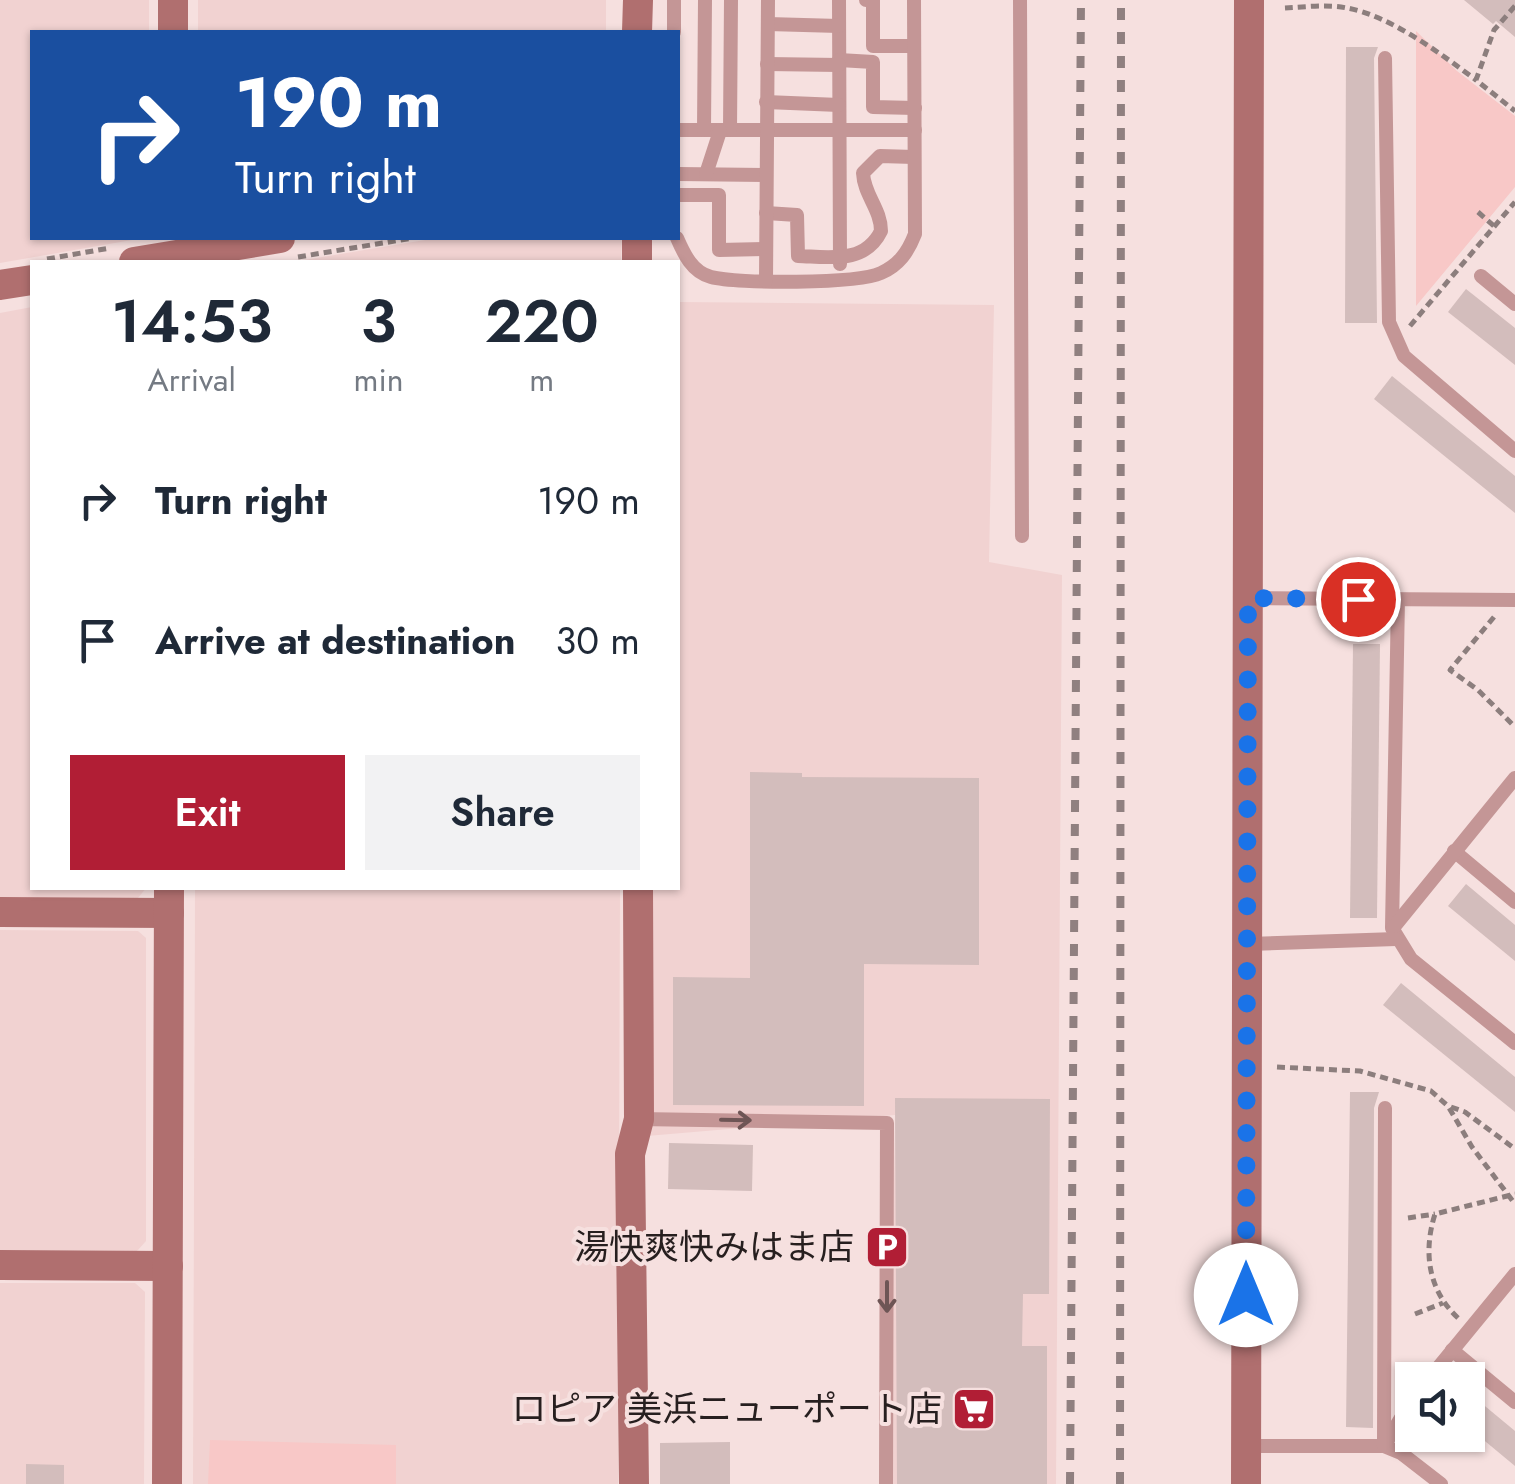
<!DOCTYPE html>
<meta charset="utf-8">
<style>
:root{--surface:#fff;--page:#f2f2f3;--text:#1f2937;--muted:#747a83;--accent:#b11e35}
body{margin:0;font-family:Jost,"Noto Sans JP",sans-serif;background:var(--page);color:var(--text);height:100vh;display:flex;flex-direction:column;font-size:38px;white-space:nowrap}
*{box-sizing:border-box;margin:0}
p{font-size:32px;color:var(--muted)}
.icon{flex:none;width:55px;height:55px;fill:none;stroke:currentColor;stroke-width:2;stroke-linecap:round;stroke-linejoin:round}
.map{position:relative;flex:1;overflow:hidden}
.details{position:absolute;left:30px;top:260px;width:650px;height:630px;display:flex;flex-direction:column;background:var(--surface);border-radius:0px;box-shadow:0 2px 8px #0004}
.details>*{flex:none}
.top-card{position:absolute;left:30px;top:30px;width:650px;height:210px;border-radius:0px;box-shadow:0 2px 8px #0004;background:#1a4fa0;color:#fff;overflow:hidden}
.fabs{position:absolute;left:1395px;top:1362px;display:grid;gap:20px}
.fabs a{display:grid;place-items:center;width:90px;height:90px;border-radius:0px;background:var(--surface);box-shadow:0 2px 8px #0004;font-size:50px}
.pin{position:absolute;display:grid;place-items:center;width:85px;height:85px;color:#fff;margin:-42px;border:5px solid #fff;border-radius:50%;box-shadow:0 2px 10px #0007}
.me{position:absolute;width:110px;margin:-55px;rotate:0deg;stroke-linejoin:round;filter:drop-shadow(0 0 8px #0008)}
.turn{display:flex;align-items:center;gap:35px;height:210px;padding:0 40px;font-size:45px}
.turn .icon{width:130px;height:130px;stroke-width:2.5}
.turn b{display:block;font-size:70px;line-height:85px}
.eta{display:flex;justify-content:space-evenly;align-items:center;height:170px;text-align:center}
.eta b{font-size:60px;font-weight:600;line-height:70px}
.action{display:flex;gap:20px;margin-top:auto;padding:20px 40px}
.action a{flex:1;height:115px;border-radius:0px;background:var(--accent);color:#fff;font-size:40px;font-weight:600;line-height:115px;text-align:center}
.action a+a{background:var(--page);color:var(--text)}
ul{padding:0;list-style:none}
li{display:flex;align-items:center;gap:30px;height:140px;padding:0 40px}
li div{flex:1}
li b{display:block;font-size:38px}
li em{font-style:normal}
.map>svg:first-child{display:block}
.built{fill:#f1d2d1}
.green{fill:#f8c8c7}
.building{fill:#d3bdbc}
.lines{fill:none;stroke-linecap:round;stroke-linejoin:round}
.path{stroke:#8c7e7d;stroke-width:5;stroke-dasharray:8 5;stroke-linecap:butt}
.lane{stroke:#c49696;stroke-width:14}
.secondary{stroke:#b06f6f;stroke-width:30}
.rail{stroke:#908080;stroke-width:8;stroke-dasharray:12 12;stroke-linecap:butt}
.oneway{stroke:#6e5555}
.route{stroke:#1a73e8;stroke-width:18;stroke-dasharray:0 32.4}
.labels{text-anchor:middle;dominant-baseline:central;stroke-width:8;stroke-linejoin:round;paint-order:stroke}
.poi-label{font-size:35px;fill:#271f1f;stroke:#f6e0df;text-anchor:end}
</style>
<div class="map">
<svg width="1515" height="1484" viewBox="0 0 1515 1484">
<rect width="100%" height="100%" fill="#f6e0df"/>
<g class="built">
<polygon points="0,0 149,0 149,32 32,32 32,238 135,238 132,240 0,263"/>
<rect x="198" y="0" width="408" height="32"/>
<polygon points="437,238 622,238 621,262 292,262"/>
<polygon points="678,302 994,305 989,562 1062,575 1056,1484 889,1484 895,1115 647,1136 649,888 678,888"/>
<polygon points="32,307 32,888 146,888 138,898 0,897 0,313"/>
<polygon points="195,888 620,888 618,1484 193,1484"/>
<polygon points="0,930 138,931 146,938 146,1241 137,1251 0,1250"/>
<polygon points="0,1283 135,1283 145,1292 144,1484 0,1484"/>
</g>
<g class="green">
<polygon points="1416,31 1457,71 1515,116 1515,187 1416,306"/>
<polygon points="210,1440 396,1445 396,1484 208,1484"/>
</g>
<g class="building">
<polygon points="1464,0 1515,0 1515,37 1496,21 1493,24"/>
<polygon points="1346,47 1378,47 1374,58 1377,323 1345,323"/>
<polygon points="1466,289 1515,328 1515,365 1448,312"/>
<polygon points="1392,376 1515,476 1515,513 1374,399"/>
<polygon points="1353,644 1380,644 1377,918 1350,918"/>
<polygon points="750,772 802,773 802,777 979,778 979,965 864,964 864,1106 673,1105 673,977 750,978"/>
<polygon points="1466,884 1515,925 1515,961 1448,906"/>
<polygon points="1401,983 1515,1077 1515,1112 1383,1005"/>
<polygon points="1350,1092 1379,1092 1374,1108 1373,1428 1346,1427"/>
<polygon points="895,1098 1050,1099 1049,1294 1023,1294 1022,1346 1047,1346 1047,1484 897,1484"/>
<polygon points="669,1143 753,1145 752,1191 668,1189"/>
<polygon points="1468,1392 1515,1431 1515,1466 1468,1427"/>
<polygon points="730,1442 730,1484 660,1484 660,1443"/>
<polygon points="26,1464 64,1465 64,1484 26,1484"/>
</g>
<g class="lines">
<g class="path">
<polyline points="1515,6 1494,30 1476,80 1515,111"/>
<path d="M1285 8C1305 7 1328 4 1347 8 1391 16 1441 54 1476 80"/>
<polyline points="1478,212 1494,226"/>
<polyline points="298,257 413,238"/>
<polyline points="47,259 110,248"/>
<polyline points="1410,326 1515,202"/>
<polyline points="1494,617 1450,670 1478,690 1515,727"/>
<polyline points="1277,1067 1360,1071 1431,1091 1448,1106 1472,1147 1515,1204"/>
<polyline points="1451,1107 1465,1112 1515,1149"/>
<polyline points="1408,1218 1435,1214"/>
<polyline points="1415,1314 1443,1303"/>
<path d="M1458 1318C1428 1290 1423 1252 1435 1214L1515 1194"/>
</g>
<g class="lane">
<polyline points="839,0 840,264"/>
<polyline points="866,0 873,0 873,46 914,46"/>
<polyline points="1020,0 1022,536"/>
<polyline points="768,24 839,26"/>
<polyline points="674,32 674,0"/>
<polyline points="1385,58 1389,322 1404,356 1515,451"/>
<polyline points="839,60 873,62 873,107 915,108"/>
<polyline points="767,64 839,65"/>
<polyline points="766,102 839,105"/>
<polyline points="678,130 915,130"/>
<polyline points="704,130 705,0"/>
<polyline points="730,130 731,0"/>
<polyline points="678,174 766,175"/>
<polyline points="706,174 720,131"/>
<polyline points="678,195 719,195 719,250 766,249"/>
<path d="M766 213 797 215 798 256C830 257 865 264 881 231 881 209 864 195 863 173L880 156 914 157"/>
<path d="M677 238C684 254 692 272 711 277 737 284 857 284 881 273 899 265 908 252 915 234L914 0"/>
<polyline points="1481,276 1515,304"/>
<polyline points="766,281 768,0"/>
<polyline points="1248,598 1515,600"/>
<polyline points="1398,599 1392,928 1411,959 1515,1043"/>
<polyline points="1454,851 1515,902"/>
<polyline points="1393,928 1515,778"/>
<polyline points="1248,944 1396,939"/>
<polyline points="639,1119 887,1123 886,1484"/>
<polyline points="1452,1350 1515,1402"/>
<polyline points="1428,1380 1515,1274"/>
<polyline points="1387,1441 1412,1400"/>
<polyline points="1246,1446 1384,1446 1401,1453 1441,1484"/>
<polyline points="1384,1446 1385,1108"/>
</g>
<g class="secondary">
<polyline points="173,32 173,0"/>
<polyline points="637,32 638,0"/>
<polyline points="637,238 637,262"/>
<polyline points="134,262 280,238"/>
<polyline points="0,285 32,280"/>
<polyline points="0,912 169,913"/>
<polyline points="0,1265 168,1266"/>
<polyline points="167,1484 169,888"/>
<polyline points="634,1484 630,1154 639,1119 638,888"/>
<polyline points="1246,1484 1249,0"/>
</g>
<g class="rail">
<polyline points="1070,1484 1081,0"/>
<polyline points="1120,1484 1121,0"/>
</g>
</g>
<defs><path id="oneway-shaft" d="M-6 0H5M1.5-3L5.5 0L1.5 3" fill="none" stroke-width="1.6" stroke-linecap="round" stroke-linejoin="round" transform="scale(2.5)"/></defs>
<g class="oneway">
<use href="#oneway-shaft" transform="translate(736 1120) rotate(1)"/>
<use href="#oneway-shaft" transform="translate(887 1297) rotate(90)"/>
</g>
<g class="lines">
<polyline class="route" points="1246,1295 1248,598 1358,599"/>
</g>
<defs>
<g id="parking-square" transform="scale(2.25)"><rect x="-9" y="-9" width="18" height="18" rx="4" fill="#b11e35" stroke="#f6e0df"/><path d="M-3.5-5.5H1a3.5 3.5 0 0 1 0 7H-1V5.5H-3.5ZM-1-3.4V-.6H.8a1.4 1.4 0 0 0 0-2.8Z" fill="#fff"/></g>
<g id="supermarket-square" transform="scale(2.25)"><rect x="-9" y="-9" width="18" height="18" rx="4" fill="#b11e35" stroke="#f6e0df"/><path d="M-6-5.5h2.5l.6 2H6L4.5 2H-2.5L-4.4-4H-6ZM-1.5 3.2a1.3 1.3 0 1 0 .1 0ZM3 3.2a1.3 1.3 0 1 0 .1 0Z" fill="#fff"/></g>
</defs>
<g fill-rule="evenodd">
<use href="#parking-square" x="887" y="1247"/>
<use href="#supermarket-square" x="974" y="1409"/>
</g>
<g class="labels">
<g class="poi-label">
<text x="854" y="1247">湯快爽快みはま店</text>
<text x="942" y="1409">ロピア 美浜ニューポート店</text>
</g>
</g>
</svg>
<div class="fabs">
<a><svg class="icon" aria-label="sound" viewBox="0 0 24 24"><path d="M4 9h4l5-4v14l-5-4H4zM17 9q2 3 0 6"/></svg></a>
</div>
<div class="pin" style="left:1358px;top:599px;background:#d93025"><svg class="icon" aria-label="arrive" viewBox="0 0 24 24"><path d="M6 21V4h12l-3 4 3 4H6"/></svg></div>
<svg class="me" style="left:1246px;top:1295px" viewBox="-20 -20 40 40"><circle r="19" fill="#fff"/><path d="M0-13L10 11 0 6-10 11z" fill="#1a73e8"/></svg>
<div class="top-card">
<div class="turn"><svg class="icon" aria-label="right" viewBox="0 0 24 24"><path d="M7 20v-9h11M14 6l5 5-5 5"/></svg><div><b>190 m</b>Turn right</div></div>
</div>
<section class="details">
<div class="eta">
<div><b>14:53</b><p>Arrival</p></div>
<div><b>3</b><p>min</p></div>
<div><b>220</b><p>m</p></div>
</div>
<ul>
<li><svg class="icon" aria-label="right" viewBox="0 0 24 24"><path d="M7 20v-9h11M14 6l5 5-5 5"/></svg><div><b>Turn right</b></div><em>190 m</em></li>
<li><svg class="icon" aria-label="arrive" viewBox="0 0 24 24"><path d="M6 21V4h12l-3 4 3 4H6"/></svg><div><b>Arrive at destination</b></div><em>30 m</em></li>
</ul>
<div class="action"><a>Exit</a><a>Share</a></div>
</section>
</div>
